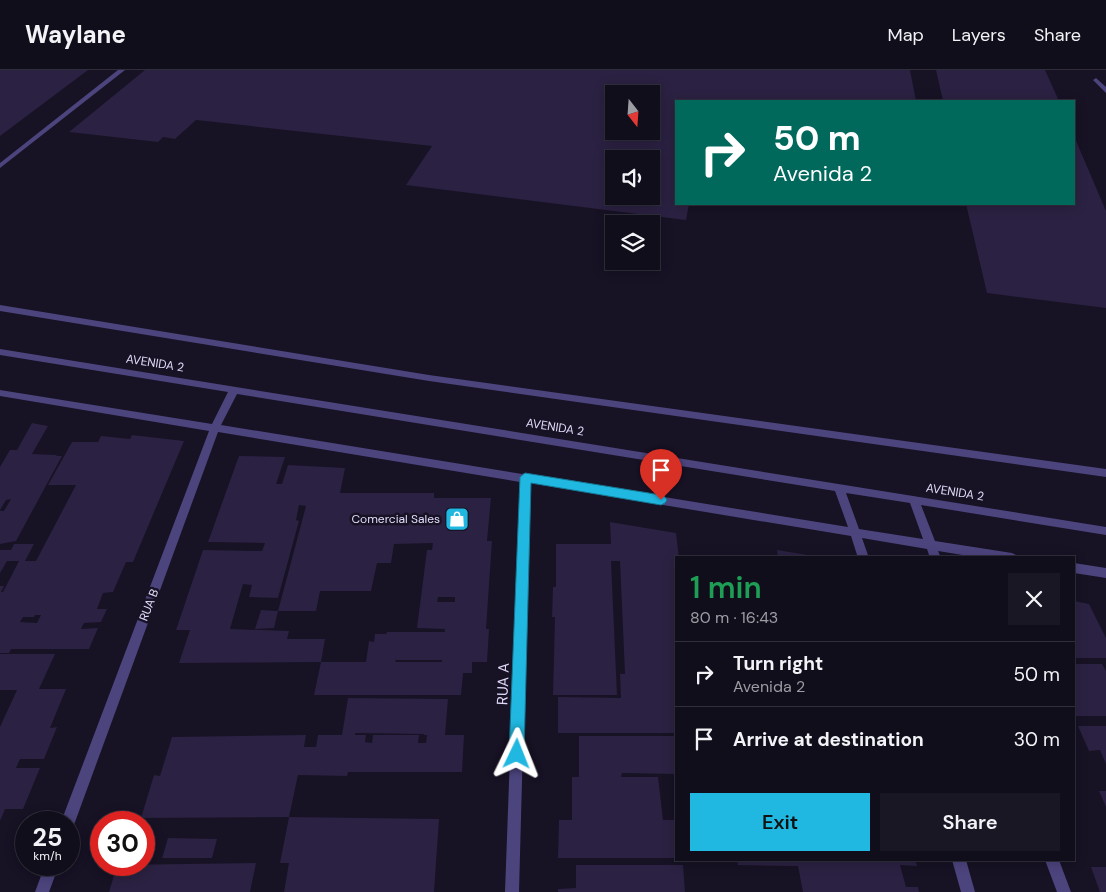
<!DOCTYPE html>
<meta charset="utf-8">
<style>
:root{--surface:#110e1b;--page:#1a1724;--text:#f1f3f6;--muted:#9c9ca3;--line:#302e3a;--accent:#20b7e0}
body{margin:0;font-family:"DM Sans",sans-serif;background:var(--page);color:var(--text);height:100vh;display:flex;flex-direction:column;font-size:19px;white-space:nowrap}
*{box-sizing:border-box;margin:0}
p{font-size:16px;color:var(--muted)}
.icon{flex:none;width:28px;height:28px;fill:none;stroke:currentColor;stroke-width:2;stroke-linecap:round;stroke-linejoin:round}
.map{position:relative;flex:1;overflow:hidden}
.panel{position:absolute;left:675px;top:486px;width:400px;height:305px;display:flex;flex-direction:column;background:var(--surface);border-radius:0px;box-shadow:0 2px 12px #0003,0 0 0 1px var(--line)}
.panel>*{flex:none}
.top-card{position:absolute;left:675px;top:30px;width:400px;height:105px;border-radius:0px;box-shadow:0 2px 12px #0003,0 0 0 1px var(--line);background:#00695c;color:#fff;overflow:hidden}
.needle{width:32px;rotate:163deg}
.controls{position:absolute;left:605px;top:15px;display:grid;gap:10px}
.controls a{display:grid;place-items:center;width:55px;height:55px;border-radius:0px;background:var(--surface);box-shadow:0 2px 12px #0003,0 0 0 1px var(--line);font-size:25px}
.speed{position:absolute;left:15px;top:741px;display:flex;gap:10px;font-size:25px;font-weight:700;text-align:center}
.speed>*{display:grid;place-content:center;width:65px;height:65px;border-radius:50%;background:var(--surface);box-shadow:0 2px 12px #0003,0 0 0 1px var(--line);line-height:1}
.speed small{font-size:12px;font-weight:400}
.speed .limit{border:8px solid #d22;background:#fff;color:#111}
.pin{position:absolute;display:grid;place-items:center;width:42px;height:42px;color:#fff;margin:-51px -21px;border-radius:50% 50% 50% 0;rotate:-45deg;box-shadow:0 0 5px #0007}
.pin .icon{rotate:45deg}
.me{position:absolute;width:55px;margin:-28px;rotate:2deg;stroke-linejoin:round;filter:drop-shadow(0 0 4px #0008)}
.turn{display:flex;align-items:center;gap:18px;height:105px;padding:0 15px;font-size:22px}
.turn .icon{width:65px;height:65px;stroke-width:2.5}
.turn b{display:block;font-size:35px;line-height:42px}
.round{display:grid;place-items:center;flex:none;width:52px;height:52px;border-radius:0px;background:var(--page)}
.summary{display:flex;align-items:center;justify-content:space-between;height:85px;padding:0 15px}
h1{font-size:30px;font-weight:600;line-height:38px;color:#1e9e55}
.button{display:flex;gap:10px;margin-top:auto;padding:10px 15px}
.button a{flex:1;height:58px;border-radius:0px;background:var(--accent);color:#111;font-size:20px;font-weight:600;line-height:58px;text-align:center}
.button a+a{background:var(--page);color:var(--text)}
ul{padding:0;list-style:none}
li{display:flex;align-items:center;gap:15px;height:65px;padding:0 15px;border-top:1px solid var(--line)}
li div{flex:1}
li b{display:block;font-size:19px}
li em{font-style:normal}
header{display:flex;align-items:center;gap:30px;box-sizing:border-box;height:70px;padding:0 25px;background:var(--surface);border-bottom:1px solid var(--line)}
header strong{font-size:24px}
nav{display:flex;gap:28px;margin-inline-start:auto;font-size:18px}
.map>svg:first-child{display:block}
.building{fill:#2b2142;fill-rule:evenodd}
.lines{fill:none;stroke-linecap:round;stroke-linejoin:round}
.lane{fill:#4c447d;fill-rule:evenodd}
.street{fill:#4c447d;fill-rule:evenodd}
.route{fill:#20b7e0;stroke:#157792}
.labels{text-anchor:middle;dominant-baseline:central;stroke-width:5;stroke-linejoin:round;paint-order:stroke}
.street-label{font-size:12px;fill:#e1dafa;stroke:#171224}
.poi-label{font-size:12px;fill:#e1dafa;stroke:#171224;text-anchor:end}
.near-street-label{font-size:15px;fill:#e1dafa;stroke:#171224}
</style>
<header>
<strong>Waylane</strong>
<nav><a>Map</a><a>Layers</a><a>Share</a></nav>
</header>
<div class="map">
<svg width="1106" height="822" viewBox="0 0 1106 822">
<rect width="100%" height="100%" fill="#171224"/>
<g class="building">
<polygon points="0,0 88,0 0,66"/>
<path d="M145 0H910L916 31H676V134H689L686 150 406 115 432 76 196 50 175 69 163 67 158 72 69 62ZM614 24H651V61H614ZM614 89H651V126H614Z"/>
<polygon points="936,0 1045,0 1059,31 943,31"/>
<polygon points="1074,66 1106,141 1106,238 987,223 966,134 1074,134"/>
<polygon points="32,353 48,356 32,384 57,385 56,386 62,386 16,471 0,474 0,441 4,441 11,429 6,430 0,440 0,397 10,380 17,380"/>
<path d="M132 365 184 371 133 492H126L113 522 103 523 97 539H107L101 552 84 553 81 559 98 558 89 579H11L9 583H0V516H4L1 522H3L19 491H7L0 503V480H11L14 474H34L25 491H36L76 415H48L72 372H98L101 366 130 369ZM35 545H41L37 553 20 552 23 547H34Z"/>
<path d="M239 386 285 387 276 414H282L288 395 345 398 340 423H434V428H491L487 471H492L486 559H489L487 592H472V603H463L461 625H314L321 592 179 593 190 560H176L203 480 262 481 265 473 208 472ZM299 435 306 436 278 541H316L320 521H371L377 493H391L394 474 433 473 432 480H427L417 558 445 559V562H387L386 564H375L374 572 369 571 366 592H321L325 569H287L289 561 230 559 243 514 252 515 249 527 278 528 299 451 296 450ZM438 527H455V532H437ZM395 590H442V592H396Z"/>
<polygon points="610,452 676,463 679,488 676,488 676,663 558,663 558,627 621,628 620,604 625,604 620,491 611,491 617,625 553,625 555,547 552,547 553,517 556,517 556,474 611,474"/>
<polygon points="777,480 814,486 814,488 778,488"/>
<polygon points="1074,531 1089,534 1106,568 1106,588 1074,588"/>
<polygon points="261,540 278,541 274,558 255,559"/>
<polygon points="0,584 55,584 39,619 66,619 50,658 57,657 44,689 20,689 16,698 40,698 23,739 5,739 0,751 0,657 17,620 0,620"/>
<polygon points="1074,594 1102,594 1106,601 1106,646 1074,646"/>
<path d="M348 628 448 629 445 665H464L462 702H348L347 706 298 705 289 747 141 748 154 705 160 706 172 667 306 665 304 677H316L318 665H342ZM355 663 424 664V665H427L426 673H418L419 665H373L372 673 365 672 366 665H355Z"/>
<polygon points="1078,656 1106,656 1106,694 1100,680 1089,681"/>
<polygon points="579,666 676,666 676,704 622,703 621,707 658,707 663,750 676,750 676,788 558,788 559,750 572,750 572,707 579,707"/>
<polygon points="1099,721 1106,721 1106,737"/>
<polygon points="289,747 439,749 434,822 284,822 289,793 280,793"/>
<polygon points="168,768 217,769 212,788 162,788"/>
<polygon points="737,790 915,790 917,796 900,795 906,817 918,817 919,822 803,822 798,796 738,795"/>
<polygon points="256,793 250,822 109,822 117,795"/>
<polygon points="576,795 683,795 685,822 558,822 558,819 576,818"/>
<polygon points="1091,797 1106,797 1106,822 1100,822"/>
</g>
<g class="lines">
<g class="lane">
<polygon points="118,0 125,0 0,98 0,93"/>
<polygon points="1096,8 1106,17 1106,23 1093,10"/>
<polygon points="0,235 429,305 1106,399 1106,407 429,311 0,241"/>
</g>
<g class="street">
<path d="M0 279 1106 457V465L921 435 935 471 1012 483 1016 485 1017 488H981L938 481 941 488H930L927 479 862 468 869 488H858L851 466 530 413 519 822H505L520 412 218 362 75 752 73 757 69 758V752H61L209 361 0 326V320L212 354 228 322 0 285ZM237 324 835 421 848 457 529 405 525 403 522 404 221 355ZM846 423 910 433 923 469 859 459Z"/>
<polygon points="1074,493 1106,498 1106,508 1074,503"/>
<polygon points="952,790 966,790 975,822 961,822"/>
<polygon points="1045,790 1059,790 1071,822 1057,822"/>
<polygon points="45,795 59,795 49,822 35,822"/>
</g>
</g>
<polygon class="route" points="525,403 661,425 665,427 667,430 665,433 661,435 531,413 524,684 522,689 517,691 511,689 509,684 520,407"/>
<defs>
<g id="shop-square" transform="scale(1.25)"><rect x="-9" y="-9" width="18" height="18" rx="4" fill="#20b7e0" stroke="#171224"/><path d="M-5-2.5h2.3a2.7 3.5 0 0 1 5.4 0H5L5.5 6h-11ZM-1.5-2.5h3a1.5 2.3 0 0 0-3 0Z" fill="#fff"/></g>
</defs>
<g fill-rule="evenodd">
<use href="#shop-square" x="457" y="449"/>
</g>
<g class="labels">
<g class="street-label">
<text transform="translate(155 293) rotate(9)">AVENIDA 2</text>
<text transform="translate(555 357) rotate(9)">AVENIDA 2</text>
<text transform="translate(955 422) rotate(9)">AVENIDA 2</text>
<text transform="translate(149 535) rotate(-69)">RUA B</text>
</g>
<g class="poi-label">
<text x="440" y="449">Comercial Sales</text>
</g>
<g class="near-street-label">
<text transform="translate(503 614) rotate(-88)">RUA A</text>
</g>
</g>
</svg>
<div class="controls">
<a><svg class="needle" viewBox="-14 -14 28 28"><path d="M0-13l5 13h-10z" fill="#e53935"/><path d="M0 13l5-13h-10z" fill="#9c9ca3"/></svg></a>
<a><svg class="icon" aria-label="sound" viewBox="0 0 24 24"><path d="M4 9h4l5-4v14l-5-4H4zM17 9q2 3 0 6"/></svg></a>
<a><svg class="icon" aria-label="layers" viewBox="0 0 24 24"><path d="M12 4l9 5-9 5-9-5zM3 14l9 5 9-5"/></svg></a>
</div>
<div class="speed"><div>25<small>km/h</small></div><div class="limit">30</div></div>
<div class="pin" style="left:661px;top:430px;background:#d93025"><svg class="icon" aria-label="arrive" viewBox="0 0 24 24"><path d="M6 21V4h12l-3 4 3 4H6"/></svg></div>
<svg class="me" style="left:517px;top:684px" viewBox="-20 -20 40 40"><path d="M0-17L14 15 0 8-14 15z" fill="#20b7e0" stroke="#fff" stroke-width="4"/></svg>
<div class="top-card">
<div class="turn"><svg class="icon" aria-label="right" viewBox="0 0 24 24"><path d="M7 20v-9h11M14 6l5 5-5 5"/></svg><div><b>50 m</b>Avenida 2</div></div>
</div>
<section class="panel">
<div class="summary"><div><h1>1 min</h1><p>80 m · 16:43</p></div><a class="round"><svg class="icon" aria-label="close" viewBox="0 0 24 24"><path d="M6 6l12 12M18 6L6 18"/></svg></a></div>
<ul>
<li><svg class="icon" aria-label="right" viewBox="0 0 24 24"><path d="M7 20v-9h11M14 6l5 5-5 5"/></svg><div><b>Turn right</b><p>Avenida 2</p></div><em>50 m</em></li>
<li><svg class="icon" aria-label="arrive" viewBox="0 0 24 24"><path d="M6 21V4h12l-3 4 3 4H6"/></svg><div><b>Arrive at destination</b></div><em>30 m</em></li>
</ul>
<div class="button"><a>Exit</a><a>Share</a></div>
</section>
</div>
